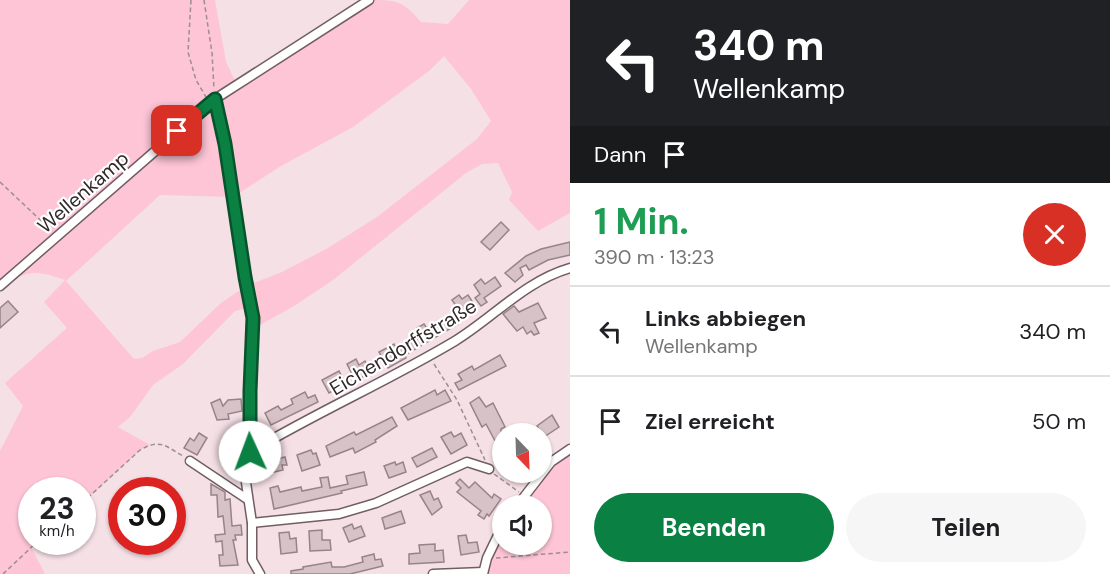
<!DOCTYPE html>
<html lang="de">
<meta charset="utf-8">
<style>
:root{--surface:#fff;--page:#f6f6f6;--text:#202124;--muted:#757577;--line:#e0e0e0;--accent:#0b8043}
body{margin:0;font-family:"DM Sans",sans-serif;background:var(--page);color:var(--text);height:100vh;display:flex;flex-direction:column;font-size:22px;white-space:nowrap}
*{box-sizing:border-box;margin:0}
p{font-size:20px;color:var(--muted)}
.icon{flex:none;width:33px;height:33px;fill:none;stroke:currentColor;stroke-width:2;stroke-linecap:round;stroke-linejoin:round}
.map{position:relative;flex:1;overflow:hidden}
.drawer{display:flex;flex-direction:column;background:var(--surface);width:540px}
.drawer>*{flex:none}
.banner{background:#202124;color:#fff;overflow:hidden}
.needle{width:39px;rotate:157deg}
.buttons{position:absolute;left:492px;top:423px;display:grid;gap:12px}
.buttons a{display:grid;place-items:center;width:60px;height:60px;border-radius:50%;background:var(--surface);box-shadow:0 2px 4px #0004;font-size:30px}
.speed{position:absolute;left:18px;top:477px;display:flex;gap:12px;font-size:30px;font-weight:700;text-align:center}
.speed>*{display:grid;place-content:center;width:78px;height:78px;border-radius:50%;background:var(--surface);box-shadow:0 2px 4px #0004;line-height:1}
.speed small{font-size:15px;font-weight:400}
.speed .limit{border:9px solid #d22;background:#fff;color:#111}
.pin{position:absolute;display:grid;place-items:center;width:51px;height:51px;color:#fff;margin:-26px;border-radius:12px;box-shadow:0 3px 9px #0006}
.me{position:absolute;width:66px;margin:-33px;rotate:358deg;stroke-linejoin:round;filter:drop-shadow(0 0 4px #0008)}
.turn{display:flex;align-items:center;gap:21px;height:126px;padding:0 24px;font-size:27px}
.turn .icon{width:78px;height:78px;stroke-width:2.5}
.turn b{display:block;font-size:42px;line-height:51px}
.then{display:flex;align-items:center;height:57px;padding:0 24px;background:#0003;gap:12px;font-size:22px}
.round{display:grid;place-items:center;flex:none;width:63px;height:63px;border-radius:32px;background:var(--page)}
.summary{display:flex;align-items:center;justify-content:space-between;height:102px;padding:0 24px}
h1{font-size:36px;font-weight:700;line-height:45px;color:#1e9e55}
.action{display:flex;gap:12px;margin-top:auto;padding:12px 24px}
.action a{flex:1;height:69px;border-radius:36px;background:var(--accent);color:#fff;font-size:24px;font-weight:700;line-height:69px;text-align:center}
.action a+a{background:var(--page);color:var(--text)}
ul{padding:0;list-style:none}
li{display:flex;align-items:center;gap:18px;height:90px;padding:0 24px;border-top:2px solid var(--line)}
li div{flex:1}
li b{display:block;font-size:22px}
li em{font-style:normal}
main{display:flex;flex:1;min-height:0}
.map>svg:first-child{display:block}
.green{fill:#fdc5d6;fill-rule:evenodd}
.building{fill:#d7c2c8;stroke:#978389;stroke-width:1.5}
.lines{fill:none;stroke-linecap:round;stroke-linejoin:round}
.minor-casing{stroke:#705e63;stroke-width:11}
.path{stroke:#9d8e93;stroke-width:1.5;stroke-dasharray:4.5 3;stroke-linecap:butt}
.minor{stroke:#fff;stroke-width:8}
.route-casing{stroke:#07532c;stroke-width:15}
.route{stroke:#0b8043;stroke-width:10}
.labels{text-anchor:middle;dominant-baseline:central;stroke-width:4.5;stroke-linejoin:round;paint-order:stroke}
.street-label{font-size:20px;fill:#31292c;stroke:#fff}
</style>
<main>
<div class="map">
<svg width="570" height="574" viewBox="0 0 570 574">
<rect width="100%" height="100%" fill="#f5e0e6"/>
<g class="green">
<path d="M0 0H215L226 62 237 85 368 0C397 0 402 0 421 22L448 24 469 0H570V213L538 231 509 200 512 192 498 163 482 164 466 173 333 280 294 306 253 329 251 307 235 311 183 364 153 385 130 417 118 427 150 445 140 450 83 503 82 490H32V542H36L31 547 45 574H0V451L23 406 5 383 67 328 44 302 65 280C35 270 25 269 0 290ZM444 56 471 89 491 121 477 139 377 217 328 248 282 272 246 286 221 303 180 342 153 351 142 358 134 359 66 281 160 195 233 197 281 166 353 127 429 71Z"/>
<polygon points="570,449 570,574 483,574 502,527 502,544 542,544 542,506 517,505 551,462"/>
</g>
<g class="building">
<polygon points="501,222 509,230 490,250 481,242"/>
<polygon points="570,242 570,255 548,260 529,270 526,265 520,268 523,275 515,282 505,273 526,256 541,249"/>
<polygon points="495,277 501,286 484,298 487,302 481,306 475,298 480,294 474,285 481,279 485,284"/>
<polygon points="459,295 462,299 468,295 474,304 461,313 452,300"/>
<polygon points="8,301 18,312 0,328 0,308"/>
<polygon points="538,303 546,318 534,323 539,333 534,335 531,331 527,334 523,327 517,331 503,314 514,306 519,312"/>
<polygon points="452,315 458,324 405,355 406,358 388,368 379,352 394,344 397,350 422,337 417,328 424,324 428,330"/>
<polygon points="500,355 506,366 459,390 455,383 462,380 458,374 472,366 474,370"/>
<polygon points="356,359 359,365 365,361 371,372 358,380 355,380 347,364"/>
<polygon points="339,371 346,384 329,393 322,380"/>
<polygon points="435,390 437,395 445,390 451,401 408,420 401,408"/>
<polygon points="305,392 308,398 315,395 318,402 271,425 265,413 278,406 281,410 293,404 291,399"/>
<polygon points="479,397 486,407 493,403 505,427 501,429 502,454 486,424 482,427 470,403"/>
<polygon points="220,399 223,406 228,400 241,399 242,411 228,414 229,419 217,420 211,403"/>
<polygon points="552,415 559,427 544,437 537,426"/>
<polygon points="392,417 397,426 375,440 376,442 355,453 353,448 330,457 326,446 354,432 356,435"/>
<polygon points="451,432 454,437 461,433 467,445 451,454 441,437"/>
<polygon points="199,433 207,438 197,455 184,448 190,438 194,441"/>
<polygon points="432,448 437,457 417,467 412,458"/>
<polygon points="311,450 313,454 316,453 320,465 302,471 297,455"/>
<polygon points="285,457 287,465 282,465 283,470 270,473 268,461"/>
<polygon points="395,462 396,465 403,462 406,472 389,478 384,466"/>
<polygon points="364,472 367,485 341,491 342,493 274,509 270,488 278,486 280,492 301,487 302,491 322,487 320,478 328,477 330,488 348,484 346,476"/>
<polygon points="460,479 469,488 475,482 492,498 494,494 501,499 489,516 487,514 484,519 478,515 481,511 457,492 461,488 456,483"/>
<polygon points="211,484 225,492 225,500 230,499 232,526 241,525 242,535 235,535 236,540 233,540 238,565 220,566 219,555 223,555 222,541 216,542 215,535 225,534 223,516 218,517 217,495 211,495"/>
<polygon points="430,491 434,500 438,498 442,507 432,515 420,495"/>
<polygon points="401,511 405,523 385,529 382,518"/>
<polygon points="352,524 354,529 361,526 365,536 349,542 343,528"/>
<polygon points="322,530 322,540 330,540 331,550 310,551 309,531"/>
<polygon points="289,532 290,539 296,538 297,552 281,554 279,533"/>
<polygon points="466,535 468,543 477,542 479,552 461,555 458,536"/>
<polygon points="435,544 435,551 443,550 444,562 409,564 409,554 420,553 419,545"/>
<polygon points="374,554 375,560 381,559 383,566 350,574 291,574 291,571 303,569 303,567 331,562 332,567 344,567 363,562 362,557"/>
</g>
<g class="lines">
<g class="minor-casing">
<g id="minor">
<polyline points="215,99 225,144 245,277 253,318 250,391 250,452 244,469 252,523 252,560 260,574"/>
<polyline points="0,286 215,99 369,0"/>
<path d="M250 452C317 412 388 381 455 341 494 317 525 281 570 268"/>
<polyline points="190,461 247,499"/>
<polyline points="517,506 551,462 570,449"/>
<polyline points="252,523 339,514 376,503 467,462 489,469"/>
<polyline points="433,574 483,572"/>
<polyline points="483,574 487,558 502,527"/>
</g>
</g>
<g class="path">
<polyline points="191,0 188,52 196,80 206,97"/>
<polyline points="204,0 212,53 214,89"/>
<polyline points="0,182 52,231"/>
<polyline points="434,364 457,400 485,460"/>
<polyline points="494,474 519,492"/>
<path d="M82 503 140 450C160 439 164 445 183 456"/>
<polyline points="496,558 570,552"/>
<polyline points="3,574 37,542"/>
</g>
<use href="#minor" class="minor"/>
</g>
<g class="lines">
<g class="route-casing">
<polyline id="route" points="177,131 215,99 225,144 245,277 253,318 250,391 250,452"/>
</g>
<use href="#route" class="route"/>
</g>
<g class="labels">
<g class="street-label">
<text transform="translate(83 192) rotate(-41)">Wellenkamp</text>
<text transform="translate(403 347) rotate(-31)">Eichendorffstraße</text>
</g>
</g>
</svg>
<div class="buttons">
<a><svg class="needle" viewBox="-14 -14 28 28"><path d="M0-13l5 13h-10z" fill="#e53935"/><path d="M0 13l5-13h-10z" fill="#757577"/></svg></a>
<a><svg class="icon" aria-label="sound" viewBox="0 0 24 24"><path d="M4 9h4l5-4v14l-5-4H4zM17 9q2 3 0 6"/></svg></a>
</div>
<div class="speed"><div>23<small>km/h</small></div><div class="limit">30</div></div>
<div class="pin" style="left:177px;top:131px;background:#d93025"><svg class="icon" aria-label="arrive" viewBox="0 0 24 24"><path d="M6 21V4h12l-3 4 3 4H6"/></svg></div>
<svg class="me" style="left:250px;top:452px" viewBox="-20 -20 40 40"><circle r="19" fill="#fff"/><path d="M0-13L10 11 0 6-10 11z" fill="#0b8043"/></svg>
</div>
<section class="drawer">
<div class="banner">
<div class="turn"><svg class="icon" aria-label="left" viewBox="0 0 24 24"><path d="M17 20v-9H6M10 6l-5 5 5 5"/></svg><div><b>340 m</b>Wellenkamp</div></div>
<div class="then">Dann<svg class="icon" aria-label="arrive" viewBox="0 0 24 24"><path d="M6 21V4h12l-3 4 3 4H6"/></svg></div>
</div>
<div class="summary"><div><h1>1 Min.</h1><p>390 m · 13:23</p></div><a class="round" style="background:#d93025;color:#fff"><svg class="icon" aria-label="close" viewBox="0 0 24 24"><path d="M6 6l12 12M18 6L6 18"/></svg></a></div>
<ul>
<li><svg class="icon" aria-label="left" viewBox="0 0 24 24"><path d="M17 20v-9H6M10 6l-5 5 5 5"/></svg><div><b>Links abbiegen</b><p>Wellenkamp</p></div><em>340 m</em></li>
<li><svg class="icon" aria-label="arrive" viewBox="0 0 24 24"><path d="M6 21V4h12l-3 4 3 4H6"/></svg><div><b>Ziel erreicht</b></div><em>50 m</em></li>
</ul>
<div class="action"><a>Beenden</a><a>Teilen</a></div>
</section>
</main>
